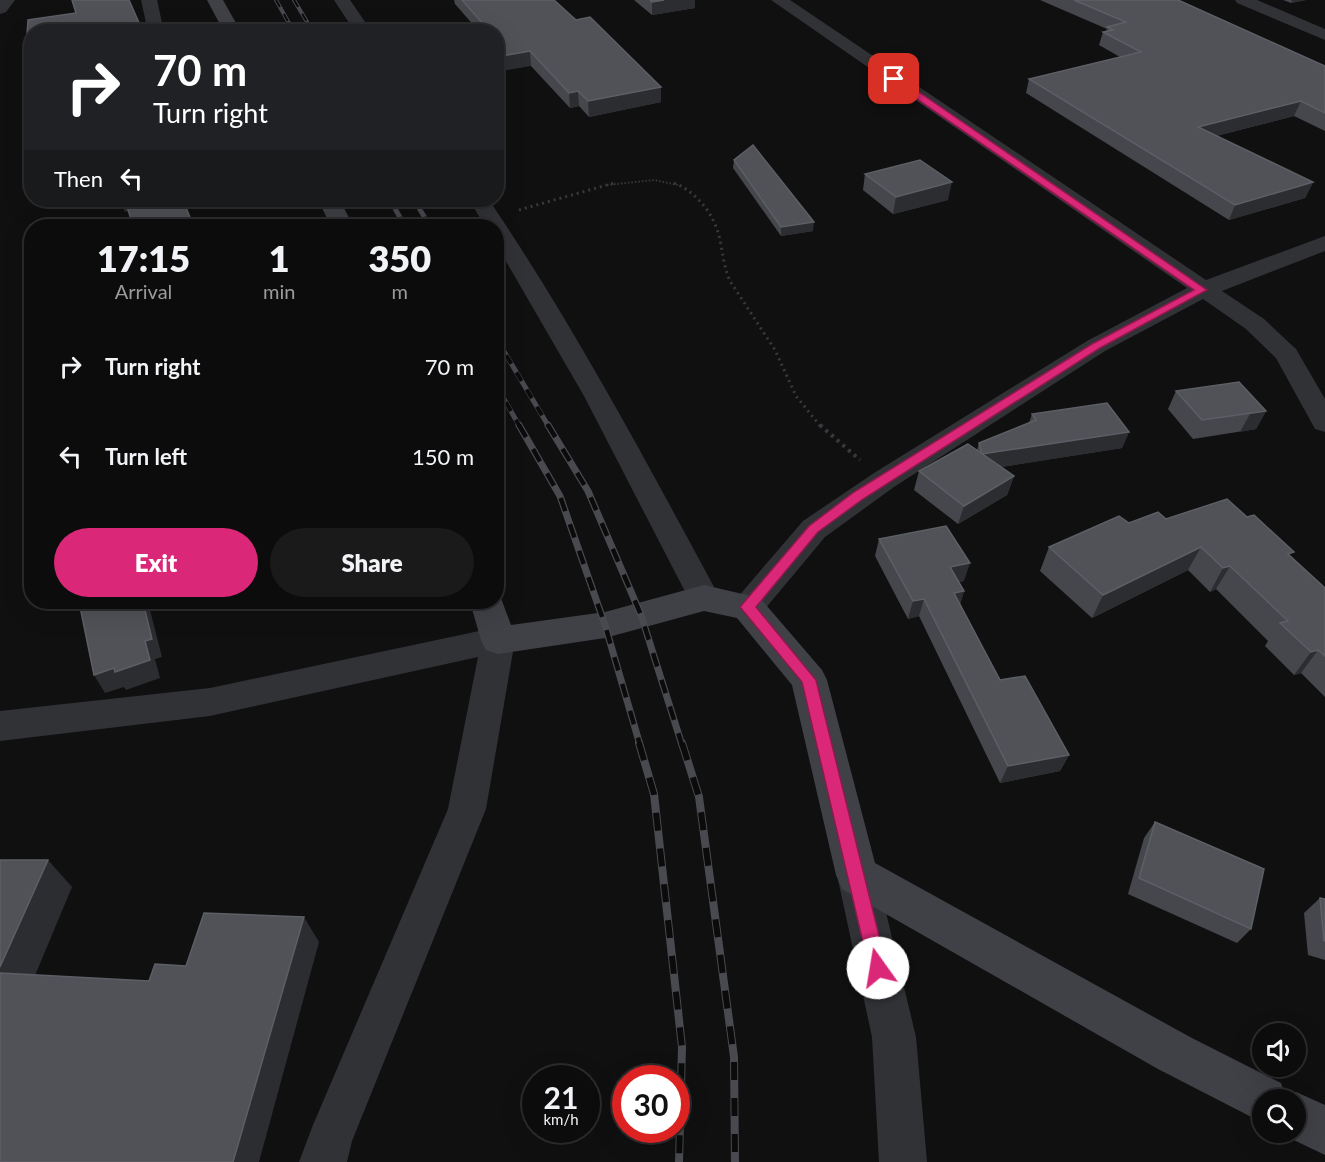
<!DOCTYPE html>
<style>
:root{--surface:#0c0c0d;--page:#1a1a1b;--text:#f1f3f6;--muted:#9a9b9d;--line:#2c2c2e;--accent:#db2777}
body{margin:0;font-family:Lato,sans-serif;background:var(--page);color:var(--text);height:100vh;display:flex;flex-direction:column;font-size:22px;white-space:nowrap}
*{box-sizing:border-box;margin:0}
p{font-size:20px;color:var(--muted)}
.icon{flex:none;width:33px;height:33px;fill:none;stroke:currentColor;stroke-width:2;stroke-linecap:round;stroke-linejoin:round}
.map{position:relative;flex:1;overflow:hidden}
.side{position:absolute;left:24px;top:219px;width:480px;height:390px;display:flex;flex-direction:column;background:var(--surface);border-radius:24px;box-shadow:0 6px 24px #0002,0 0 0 2px var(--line)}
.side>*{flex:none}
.guide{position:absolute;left:24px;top:24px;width:480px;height:183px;border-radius:24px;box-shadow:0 6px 24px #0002,0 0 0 2px var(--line);background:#202124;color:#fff;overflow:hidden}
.controls{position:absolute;left:1252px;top:1023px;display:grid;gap:12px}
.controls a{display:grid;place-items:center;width:54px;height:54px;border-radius:50%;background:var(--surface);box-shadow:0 6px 24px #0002,0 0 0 2px var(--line);font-size:30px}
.speed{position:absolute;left:522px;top:1065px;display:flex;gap:12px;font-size:30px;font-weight:700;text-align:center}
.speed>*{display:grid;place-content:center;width:78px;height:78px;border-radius:50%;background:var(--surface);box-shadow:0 6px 24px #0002,0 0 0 2px var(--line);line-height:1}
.speed small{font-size:15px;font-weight:400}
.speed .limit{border:9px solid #d22;background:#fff;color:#111}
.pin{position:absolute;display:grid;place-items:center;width:51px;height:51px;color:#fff;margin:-26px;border-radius:12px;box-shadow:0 3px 9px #0006}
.me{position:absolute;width:66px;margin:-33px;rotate:347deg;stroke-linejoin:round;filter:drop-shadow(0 0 4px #0008)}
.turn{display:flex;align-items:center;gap:21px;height:126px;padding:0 30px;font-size:27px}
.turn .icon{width:78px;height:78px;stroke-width:2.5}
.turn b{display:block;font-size:42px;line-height:51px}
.then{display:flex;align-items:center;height:57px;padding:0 30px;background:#0003;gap:12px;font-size:22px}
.eta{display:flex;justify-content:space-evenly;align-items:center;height:102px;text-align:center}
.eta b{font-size:36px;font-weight:800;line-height:42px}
.primary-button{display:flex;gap:12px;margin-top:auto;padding:12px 30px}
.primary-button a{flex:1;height:69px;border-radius:36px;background:var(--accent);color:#fff;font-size:24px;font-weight:800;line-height:69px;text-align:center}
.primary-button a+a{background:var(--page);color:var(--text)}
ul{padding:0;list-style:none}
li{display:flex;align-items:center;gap:18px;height:90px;padding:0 30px}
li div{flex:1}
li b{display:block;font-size:22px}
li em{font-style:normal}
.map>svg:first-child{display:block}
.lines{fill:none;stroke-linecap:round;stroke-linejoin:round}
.path-far2{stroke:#37393d;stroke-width:2;stroke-dasharray:1.5 2;stroke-linecap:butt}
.path-far1{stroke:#37393d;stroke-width:3;stroke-dasharray:2 4;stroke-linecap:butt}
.path{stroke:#37393d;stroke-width:4;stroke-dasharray:3 4.5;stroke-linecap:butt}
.street{fill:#313236;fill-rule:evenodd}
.secondary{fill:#3f4146;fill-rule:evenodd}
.rail-far3-casing{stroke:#484a4f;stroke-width:4}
.rail-far2-casing{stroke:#484a4f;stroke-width:5}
.rail-far1-casing{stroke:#484a4f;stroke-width:7}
.rail-casing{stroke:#484a4f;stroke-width:8}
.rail-far3{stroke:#0b0b0c;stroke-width:2;stroke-dasharray:8;stroke-linecap:butt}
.rail-far2{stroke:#0b0b0c;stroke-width:4;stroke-dasharray:10;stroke-linecap:butt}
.rail-far1{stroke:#0b0b0c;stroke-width:4.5;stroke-dasharray:14;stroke-linecap:butt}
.rail{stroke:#0b0b0c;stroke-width:6;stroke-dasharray:18;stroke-linecap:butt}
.wall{fill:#46474c}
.shaded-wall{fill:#2c2d30}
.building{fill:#505257;stroke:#5c5f65;stroke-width:1.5}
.route{fill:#db2777;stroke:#8e194d;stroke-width:1.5}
</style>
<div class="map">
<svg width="1325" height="1162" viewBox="0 0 1325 1162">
<rect width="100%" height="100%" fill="#101011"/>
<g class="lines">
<polyline class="path-far2" points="607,185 654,180 678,185"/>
<g class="path-far1">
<path d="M674 183C697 192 715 215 720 240 723 254 724 268 730 281L775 350 796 396 821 427"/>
<polyline points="519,210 614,183"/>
</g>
<polyline class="path" points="820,425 860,460"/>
<g class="street">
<polygon points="0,0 15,0 6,12 0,14"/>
<polygon points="141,0 157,0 164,32 148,32"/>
<polygon points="334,0 350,0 372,32 355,32"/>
<polygon points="771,0 790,0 1206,280 1325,236 1325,251 1222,291 1264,319 1296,349 1325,399 1325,432 1315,429 1276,358 1246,329 1203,299 1105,351 894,487 825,537 759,616 748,619 737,616 732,607 737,598 803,521 874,473 1087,341 1187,288"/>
<polygon points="1235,0 1257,0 1325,29 1325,40 1237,3"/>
<path d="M469 200H489C575 327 647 463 720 598L715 607 704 610 693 607 584 396 496 244V226H485Z"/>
<polygon points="498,627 510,631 515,640 486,809 352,1141 347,1162 299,1162 313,1125 448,809 478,657 210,716 0,741 0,711 210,688"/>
<polygon points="857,857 871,862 877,875 916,1037 927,1162 879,1162 872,1037 837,875 843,862"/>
</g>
<g class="secondary">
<polygon points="207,0 223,0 241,32 224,32"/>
<polygon points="318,200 340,200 353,226 331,226"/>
<polygon points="704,585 760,598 822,670 827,680 875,863 1190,1037 1281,1083 1286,1096 1296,1092 1325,1105 1325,1155 1279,1133 1296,1132 1296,1100 1263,1100 1263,1123 1158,1069 842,889 836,875 792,685 737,618 704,611 605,638 498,654 486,650 481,640 470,602 496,602 496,592 499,593 511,625 605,612"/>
</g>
<g class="rail-far3-casing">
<g id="rail-far3">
<polyline points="276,0 294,32"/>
<polyline points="294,0 313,32"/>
</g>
</g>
<g class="rail-far2-casing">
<g id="rail-far2">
<polyline points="390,200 405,226"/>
<polyline points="414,200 430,226"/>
<polyline points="496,338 549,427"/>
<polyline points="496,385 520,427"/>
</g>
</g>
<g class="rail-far1-casing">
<g id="rail-far1">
<polyline points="519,425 560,496 605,625 640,745"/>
<polyline points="548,425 588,491 641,615 682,745"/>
</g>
</g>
<g class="rail-casing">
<g id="rail">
<polyline points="639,743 654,794 682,1047 679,1162"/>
<polyline points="682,743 699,797 734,1057 735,1162"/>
</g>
</g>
<use href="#rail-far3" class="rail-far3"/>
<use href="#rail-far2" class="rail-far2"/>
<use href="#rail-far1" class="rail-far1"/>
<use href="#rail" class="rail"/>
</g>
<g class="wall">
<polygon points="454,0 554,0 661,102 589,117 579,106 570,108 531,66 496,32 470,32 470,29 476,28 455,4"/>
<polygon points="634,0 695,0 695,8 652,15"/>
<polygon points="1040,0 1179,0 1325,66 1325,131 1294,116 1216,136 1313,182 1305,198 1229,220 1026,93 1029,79 1120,57 1099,45 1103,32 1106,31 1107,29"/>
<polygon points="1283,0 1306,0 1291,3"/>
<polygon points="734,160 813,231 781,236 733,168"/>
<polygon points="865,174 948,200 893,214 863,190"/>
<polygon points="1176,391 1266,411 1256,429 1193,439 1168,409"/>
<polygon points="1032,414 1129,432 1122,448 1000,467 1014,476 1007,495 958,524 914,490 919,471 977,450 979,443 1029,423"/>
<polygon points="1166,519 1291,557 1325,588 1325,697 1301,673 1294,675 1265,646 1268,641 1216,589 1210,592 1188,570 1092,618 1040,571 1049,547 1129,523"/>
<polygon points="879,539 964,581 959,582 964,591 960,604 1000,680 1069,755 1060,771 1000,783 919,616 908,619 875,556"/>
<polygon points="1155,822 1251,929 1237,943 1128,894 1144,838"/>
<polygon points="1320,898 1325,899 1325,960 1308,955 1304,913"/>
</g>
<g class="shaded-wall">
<polygon points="664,0 695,0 695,8 652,15 652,2"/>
<polygon points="1292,0 1306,0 1291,3"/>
<polygon points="140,25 142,32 120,32 119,29"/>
<polygon points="26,49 32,49 32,62"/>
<polygon points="530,51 531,66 496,72 496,57"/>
<polygon points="661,87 661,102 589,117 588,101"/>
<polygon points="578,91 579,106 570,108 569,93"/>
<polygon points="1301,101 1294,116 1193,142 1198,127"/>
<polygon points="952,182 948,200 893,214 896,197"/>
<polygon points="1313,182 1305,198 1229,220 1235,205"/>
<polygon points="92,200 119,200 94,205"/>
<polygon points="120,200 126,200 130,211 125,212"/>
<polygon points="191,220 194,226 185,226 183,222"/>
<polygon points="814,222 813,231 781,236 781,227"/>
<polygon points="1266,411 1256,429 1240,432 1250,414"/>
<polygon points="1129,432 1122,448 977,471 982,454"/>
<polygon points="1014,476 1007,495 958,524 964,506"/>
<polygon points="1201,547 1188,570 1092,618 1103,595"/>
<polygon points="970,563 964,581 945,584 950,567"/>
<polygon points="1230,566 1216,589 1210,592 1223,568"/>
<polygon points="964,591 959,608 954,593"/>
<polygon points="924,599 919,616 908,619 913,601"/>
<polygon points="143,602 148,602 162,657 155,659 160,678 126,690 124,687 105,693 94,675 145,641"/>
<polygon points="1318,650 1301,673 1294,675 1311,652"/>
<polygon points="1069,755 1060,771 1000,783 1008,766"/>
<polygon points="48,860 72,887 26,997 0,976 0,967"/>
<polygon points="304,917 319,942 259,1162 233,1162"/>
</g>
<g class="building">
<polygon points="72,0 129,0 140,25 119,29 120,32 32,32 32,49 26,49 28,20 76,13"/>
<polygon points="462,0 554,0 576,20 590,17 661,87 588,101 578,91 569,93 530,51 496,57 496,32 472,32 470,29 485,26"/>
<polygon points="650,0 664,0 652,2"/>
<polygon points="1074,0 1178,0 1325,66 1325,113 1301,101 1198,127 1313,182 1235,205 1029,79 1141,52 1103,32 1113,30 1107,27 1126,22"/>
<polygon points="753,145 814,222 781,227 734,160"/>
<polygon points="920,160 952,182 896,197 865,174"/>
<polygon points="125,200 183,200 191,220 183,222 185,226 133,226"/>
<polygon points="1239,382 1266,411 1202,420 1176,391"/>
<polygon points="1107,403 1129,432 982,454 979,443 1036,420 1032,414"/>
<polygon points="968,444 1014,476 964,506 919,471"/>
<polygon points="1227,499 1247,517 1254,515 1294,552 1288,554 1325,588 1325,656 1318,650 1311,652 1280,623 1288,621 1230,566 1223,568 1201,547 1103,595 1049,547 1119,516 1129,523 1158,512 1166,519"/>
<polygon points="946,526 970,563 950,567 964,591 954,593 1000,680 1025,676 1069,755 1008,766 924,599 913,601 879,539"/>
<polygon points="79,602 143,602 152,639 145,641 150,660 115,672 114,668 94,675"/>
<polygon points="1155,822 1264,869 1251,929 1139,878"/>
<polygon points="0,860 48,860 0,967"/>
<polygon points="1320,898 1325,899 1325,941 1324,941"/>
<polygon points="204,913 304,917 233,1162 0,1162 0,973 149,981 155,964 186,966"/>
</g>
<polygon class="route" points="891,77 897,77 1207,290 1100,348 863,499 818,532 756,607 816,680 887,968 884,974 878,976 872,974 869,968 802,682 740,607 809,526 854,492 1092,344 1194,290 891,81"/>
</svg>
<div class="controls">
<a><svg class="icon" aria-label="sound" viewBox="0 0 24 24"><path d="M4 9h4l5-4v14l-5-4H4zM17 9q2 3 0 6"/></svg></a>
<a><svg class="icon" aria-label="search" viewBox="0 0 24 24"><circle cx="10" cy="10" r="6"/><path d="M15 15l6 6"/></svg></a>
</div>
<div class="speed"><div>21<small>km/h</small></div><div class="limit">30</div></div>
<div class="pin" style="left:894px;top:79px;background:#d93025"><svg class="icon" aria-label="arrive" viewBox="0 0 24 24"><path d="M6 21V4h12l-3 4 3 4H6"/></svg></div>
<svg class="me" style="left:878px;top:968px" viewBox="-20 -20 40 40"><circle r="19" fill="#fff"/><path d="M0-13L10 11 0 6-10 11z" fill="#db2777"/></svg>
<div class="guide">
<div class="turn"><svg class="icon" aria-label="right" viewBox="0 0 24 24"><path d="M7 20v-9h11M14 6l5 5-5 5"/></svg><div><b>70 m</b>Turn right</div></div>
<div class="then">Then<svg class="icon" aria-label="left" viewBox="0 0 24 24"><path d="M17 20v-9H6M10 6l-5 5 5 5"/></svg></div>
</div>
<section class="side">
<div class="eta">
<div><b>17:15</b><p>Arrival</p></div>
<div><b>1</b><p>min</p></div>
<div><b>350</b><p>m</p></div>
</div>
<ul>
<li><svg class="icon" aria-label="right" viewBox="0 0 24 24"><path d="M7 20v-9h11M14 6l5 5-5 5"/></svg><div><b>Turn right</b></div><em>70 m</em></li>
<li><svg class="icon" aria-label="left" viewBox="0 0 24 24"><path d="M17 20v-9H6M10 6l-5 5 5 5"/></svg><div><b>Turn left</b></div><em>150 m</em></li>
</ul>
<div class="primary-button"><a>Exit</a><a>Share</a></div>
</section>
</div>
